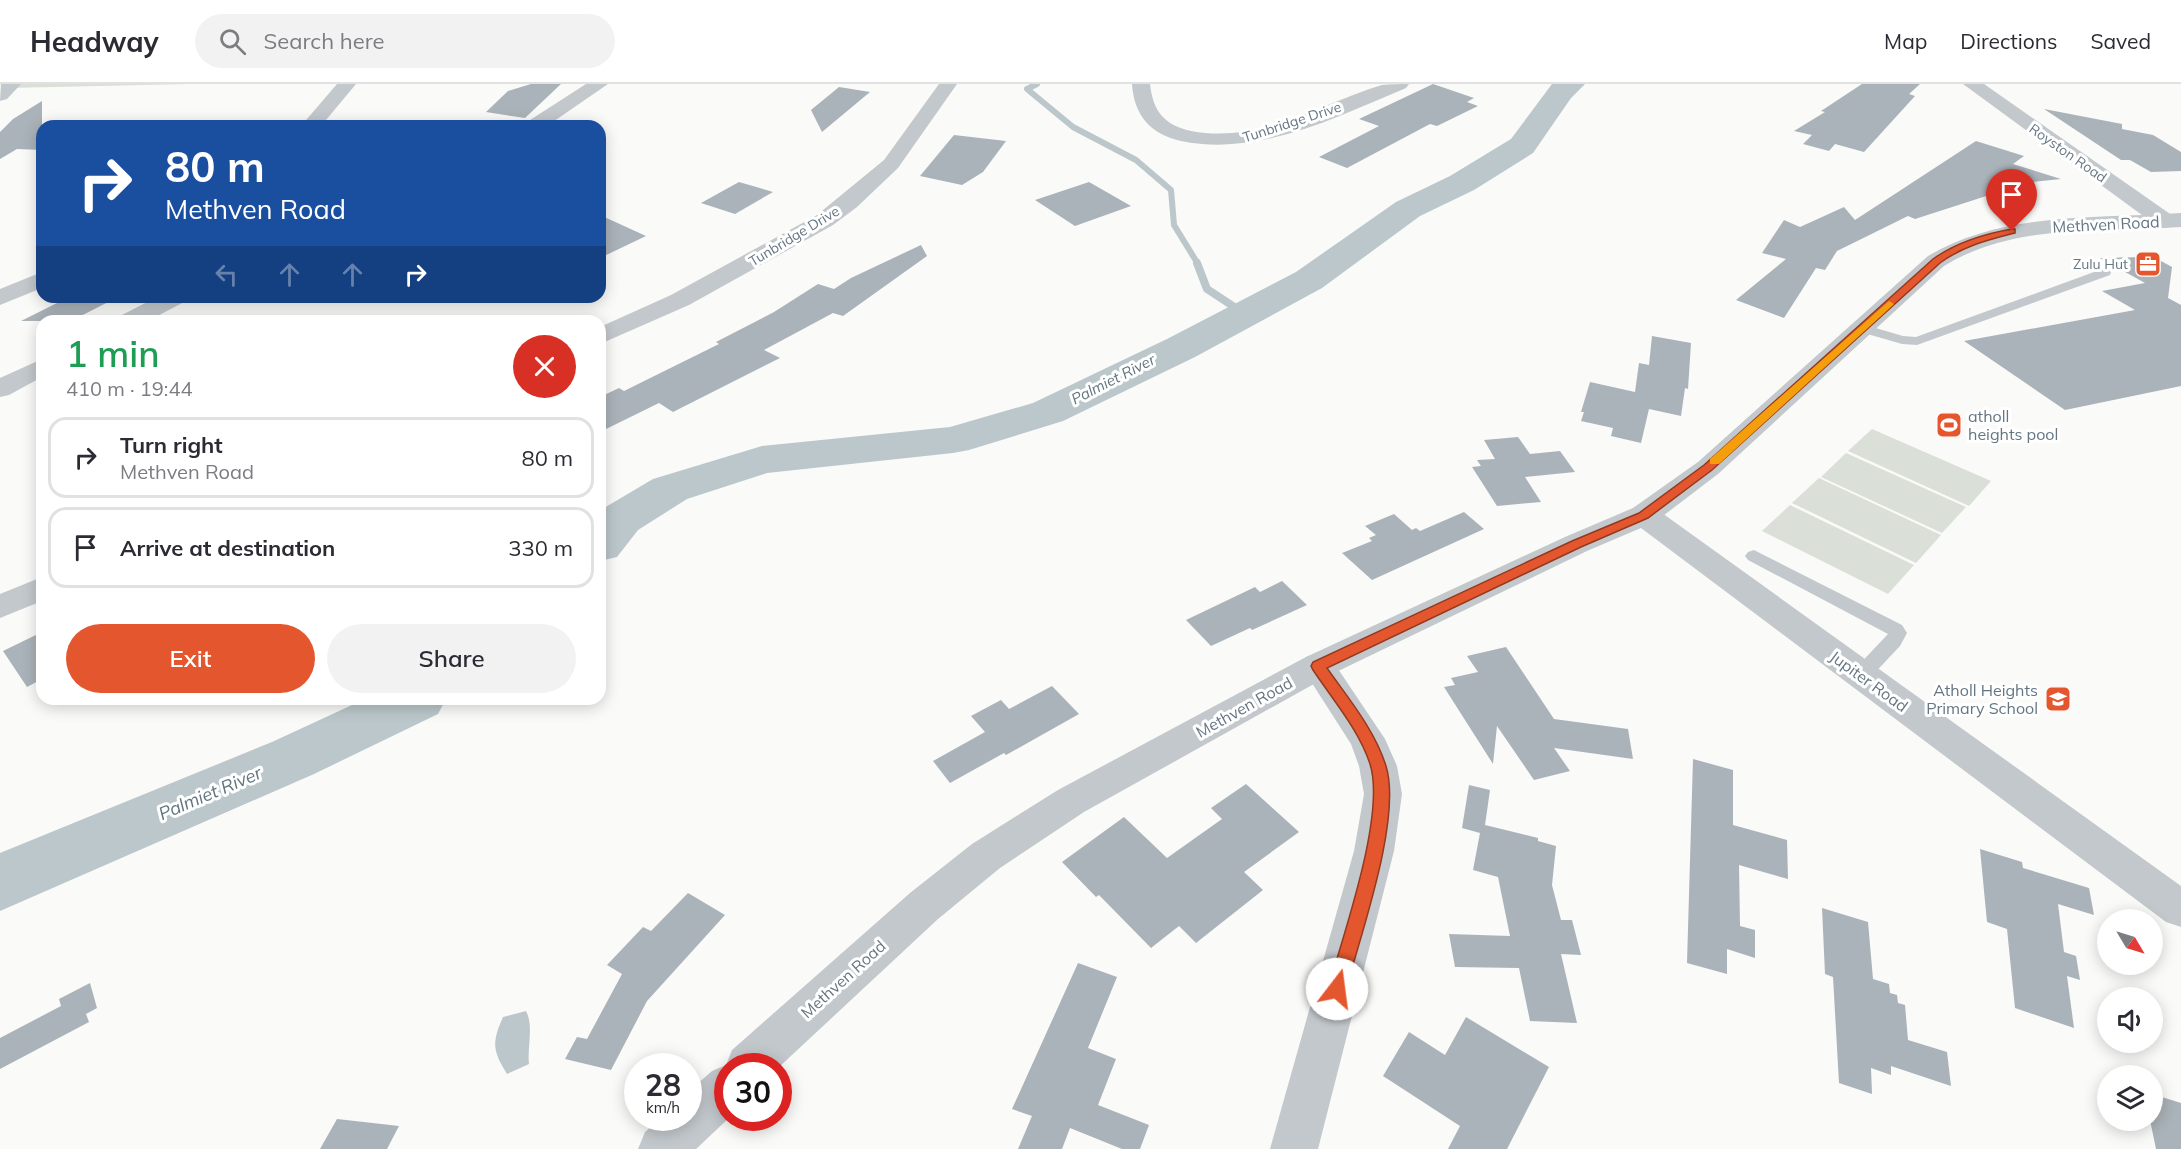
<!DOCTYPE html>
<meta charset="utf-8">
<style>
:root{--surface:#fff;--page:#f2f2f3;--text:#2b2b33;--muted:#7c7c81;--line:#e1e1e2;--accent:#e4572e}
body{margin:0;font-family:Mulish,sans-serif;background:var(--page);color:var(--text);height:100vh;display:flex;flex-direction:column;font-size:22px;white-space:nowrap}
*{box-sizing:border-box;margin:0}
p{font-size:20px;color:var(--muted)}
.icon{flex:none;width:33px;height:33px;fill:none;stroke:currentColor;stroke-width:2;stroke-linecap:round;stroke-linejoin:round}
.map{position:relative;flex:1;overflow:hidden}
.details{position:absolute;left:36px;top:231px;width:570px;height:390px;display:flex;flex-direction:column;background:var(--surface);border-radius:18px;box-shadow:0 3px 15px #0003}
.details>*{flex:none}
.top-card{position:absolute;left:36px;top:36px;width:570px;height:183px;border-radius:18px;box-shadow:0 3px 15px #0003;background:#1a4fa0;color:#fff;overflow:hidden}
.needle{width:39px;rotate:128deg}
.tools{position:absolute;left:2097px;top:825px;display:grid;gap:12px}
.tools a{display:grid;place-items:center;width:66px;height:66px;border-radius:50%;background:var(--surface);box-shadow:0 3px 15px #0003;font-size:30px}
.speed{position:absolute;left:624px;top:969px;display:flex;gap:12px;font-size:30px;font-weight:700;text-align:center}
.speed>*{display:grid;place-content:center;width:78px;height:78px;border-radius:50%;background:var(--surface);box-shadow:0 3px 15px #0003;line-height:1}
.speed small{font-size:15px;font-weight:400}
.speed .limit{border:9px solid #d22;background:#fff;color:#111}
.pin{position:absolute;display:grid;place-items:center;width:51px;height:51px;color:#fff;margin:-62px -26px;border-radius:50% 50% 50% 0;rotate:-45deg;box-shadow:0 0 6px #0007}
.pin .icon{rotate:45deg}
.me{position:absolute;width:66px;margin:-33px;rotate:15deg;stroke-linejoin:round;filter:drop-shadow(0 0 4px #0008)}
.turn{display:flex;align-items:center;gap:21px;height:126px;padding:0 30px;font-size:27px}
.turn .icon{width:78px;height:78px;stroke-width:2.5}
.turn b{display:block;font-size:42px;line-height:51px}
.lanes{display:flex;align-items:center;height:57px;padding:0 30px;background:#0003;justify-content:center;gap:30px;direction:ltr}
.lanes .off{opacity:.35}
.round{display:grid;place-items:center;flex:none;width:63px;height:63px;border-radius:32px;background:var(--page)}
.overview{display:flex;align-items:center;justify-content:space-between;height:102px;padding:0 30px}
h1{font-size:36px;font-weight:600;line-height:45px;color:#1e9e55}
.primary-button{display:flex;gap:12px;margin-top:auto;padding:12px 30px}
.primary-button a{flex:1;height:69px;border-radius:36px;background:var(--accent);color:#fff;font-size:24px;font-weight:600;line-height:69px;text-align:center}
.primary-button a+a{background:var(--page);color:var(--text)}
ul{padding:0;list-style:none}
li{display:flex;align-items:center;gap:18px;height:81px;margin:0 12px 9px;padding:0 18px;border:3px solid var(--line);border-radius:18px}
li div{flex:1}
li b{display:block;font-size:22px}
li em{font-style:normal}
header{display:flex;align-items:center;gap:36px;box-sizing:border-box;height:84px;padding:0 30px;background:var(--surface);border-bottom:2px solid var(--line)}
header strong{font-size:28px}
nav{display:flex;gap:33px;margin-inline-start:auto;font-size:21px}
.search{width:420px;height:54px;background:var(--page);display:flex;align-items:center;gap:15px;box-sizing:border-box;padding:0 21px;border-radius:33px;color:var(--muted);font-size:22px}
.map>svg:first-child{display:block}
.green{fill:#dadfd7}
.water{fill:#bbc7cb}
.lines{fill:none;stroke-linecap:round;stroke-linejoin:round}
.stream-far1{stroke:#bbc7cb;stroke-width:6}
.stream{stroke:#bbc7cb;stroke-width:8}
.river{fill:#bbc7cb;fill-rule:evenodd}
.building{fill:#aab3b9}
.service{fill:#c3c8cc;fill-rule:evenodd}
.minor{fill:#c3c8cc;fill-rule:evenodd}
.tertiary{fill:#c3c8cc;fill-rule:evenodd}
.route{fill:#e4572e;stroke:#94391e;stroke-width:1.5}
.slow{fill:#f59e0b}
.labels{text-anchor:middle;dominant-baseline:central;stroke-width:6;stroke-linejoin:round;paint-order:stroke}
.far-street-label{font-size:14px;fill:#657683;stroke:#fff}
.far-poi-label{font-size:14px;fill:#657683;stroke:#fff;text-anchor:end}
.far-water-label{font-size:15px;font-style:italic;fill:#60757c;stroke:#fff}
.street-label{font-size:16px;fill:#657683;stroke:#fff}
.poi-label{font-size:16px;fill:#657683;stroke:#fff;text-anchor:start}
.water-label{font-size:18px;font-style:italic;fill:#60757c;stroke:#fff}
</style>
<header>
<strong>Headway</strong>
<div class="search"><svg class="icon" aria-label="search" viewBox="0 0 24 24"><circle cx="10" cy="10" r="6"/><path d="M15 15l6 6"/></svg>Search here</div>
<nav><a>Map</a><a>Directions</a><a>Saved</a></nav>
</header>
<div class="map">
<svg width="2181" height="1065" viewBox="0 0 2181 1065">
<rect width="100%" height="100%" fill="#fafaf8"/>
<g class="green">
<polygon points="12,0 188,0 8,4"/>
<polygon points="1872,345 1991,397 1969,422 1848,367"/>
<polygon points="1846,369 1966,423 1942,449 1821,393"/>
<polygon points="1819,394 1941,451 1916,479 1792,419"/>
<polygon points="1790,421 1914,481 1888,510 1762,447"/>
</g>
<path class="water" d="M526 927C534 942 527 963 529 980L507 990C492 966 492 958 503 933Z"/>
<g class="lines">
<polyline class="stream-far1" points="1037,0 1027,5 1073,43 1136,76 1171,106 1174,141 1198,180"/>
<polyline class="stream" points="1197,179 1207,205 1245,230"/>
<g class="river">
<polygon points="1552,0 1585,0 1571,14 1533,69 1474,106 1420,132 1322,204 1195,273 1063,337 969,366 953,369 767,389 687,415 638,446 617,473 600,477 600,429 604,424 653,395 762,362 950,343 1033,319 1167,255 1296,188 1396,118 1450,92 1511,55"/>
<polygon points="365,615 446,615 438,630 314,690 0,827 0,769 272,658"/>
</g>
</g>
<g class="building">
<polygon points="531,0 561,0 525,34 486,28 508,7"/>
<polygon points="1433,0 1474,14 1467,18 1478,22 1437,42 1430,40 1347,84 1319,73 1379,42 1359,35"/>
<polygon points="1862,0 1920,0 1909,10 1915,12 1864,68 1835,60 1829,67 1803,60 1812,51 1794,47 1825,28 1821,27"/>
<polygon points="839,3 870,8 822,48 811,26"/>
<polygon points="42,17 42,66 17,65 0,75 0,48 13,35"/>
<polygon points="2044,25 2122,40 2122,45 2153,51 2181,68 2181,87 2151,88 2130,76 2121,76"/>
<polygon points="954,51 1006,57 983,88 962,101 920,92"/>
<polygon points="1976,57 2024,72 2013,80 2061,95 2001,101 2008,105 1915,135 1908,132 1837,167 1825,186 1816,184 1784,234 1736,216 1786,175 1762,169 1784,136 1800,143 1844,123 1855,136"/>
<polygon points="739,98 773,108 735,130 701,119"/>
<polygon points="1089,98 1131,122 1075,142 1035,116"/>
<polygon points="600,131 646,152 600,174"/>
<polygon points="921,161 927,172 843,232 833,229 764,266 780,274 673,328 659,319 600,348 600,313 619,304 624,307 719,260 716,258 774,228 818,200 834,205 851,194"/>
<polygon points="2144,173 2161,177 2172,183 2168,214 2181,221 2181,302 2065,326 1964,257 2135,226 2102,207 2145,199 2100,174"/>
<polygon points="69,213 118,213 71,237 21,237"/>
<polygon points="1652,252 1691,259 1688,305 1685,304 1681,332 1649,325 1641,359 1611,352 1613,344 1581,337 1584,328 1581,328 1590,298 1635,308 1639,279 1649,281"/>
<polygon points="1518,353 1530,370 1560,367 1575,388 1525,393 1541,418 1497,422 1472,383 1481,382 1477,376 1495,375 1484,356"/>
<polygon points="1464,428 1484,445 1372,496 1342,469 1372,457 1369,454 1376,451 1365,442 1394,430 1412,446 1416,444 1420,447"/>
<polygon points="1282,497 1307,521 1252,546 1250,544 1211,562 1186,536 1255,503 1260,508"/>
<polygon points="42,548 42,595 27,603 3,567"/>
<polygon points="1506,563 1554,635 1628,645 1633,675 1554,664 1570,687 1534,696 1497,642 1493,680 1444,603 1455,601 1451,594 1478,588 1467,572"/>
<polygon points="1052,602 1079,630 1006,671 1004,669 950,699 933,677 985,648 971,632 1001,616 1009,625"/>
<polygon points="1693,675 1733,686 1733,741 1787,756 1788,795 1739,781 1740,842 1755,846 1755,874 1727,865 1727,890 1687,879"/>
<polygon points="1246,700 1299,748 1244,788 1263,806 1196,859 1179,842 1151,864 1099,811 1096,813 1062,778 1124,733 1167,774 1222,735 1211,724"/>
<polygon points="1469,701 1490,706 1485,741 1538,754 1538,757 1556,762 1552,801 1561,836 1572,836 1581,871 1561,870 1577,939 1530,937 1519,884 1455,883 1449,850 1510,852 1498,793 1473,786 1480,749 1462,744"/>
<polygon points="1980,765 2022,778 2023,784 2089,804 2094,831 2058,820 2064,868 2076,872 2080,896 2067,892 2074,944 2015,924 2007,845 1987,838"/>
<polygon points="688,809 725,831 647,917 611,986 565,975 577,953 587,955 622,890 607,881 643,843 651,847"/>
<polygon points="1822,824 1868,838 1873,895 1889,900 1890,909 1897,911 1898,919 1905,921 1908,956 1947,968 1951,1002 1891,982 1891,991 1871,984 1872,1010 1839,999 1833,893 1825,890"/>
<polygon points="1078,879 1117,893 1088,964 1116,975 1098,1021 1149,1041 1140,1065 1122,1065 1070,1044 1062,1065 1018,1065 1032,1032 1012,1025"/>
<polygon points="90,899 97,924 86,930 89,938 0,985 0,954 61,922 59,915"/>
<polygon points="1466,933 1549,983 1507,1065 1448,1065 1460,1042 1383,992 1409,948 1445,971"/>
<polygon points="2152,1010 2181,1019 2181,1065 2156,1065 2150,1036 2152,1036"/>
<polygon points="337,1035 399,1042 387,1065 320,1065"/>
</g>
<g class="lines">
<g class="service">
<polygon points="2105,184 2111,188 2110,191 1917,261 1902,260 1857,247 1855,244 1862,240 1903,252 1916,253"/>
<polygon points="1754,466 1902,541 1907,549 1900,562 1868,596 1861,598 1854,596 1852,591 1854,586 1888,550 1748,476 1745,472 1748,468"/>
</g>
<g class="minor">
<polygon points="1,0 21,0 7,15 0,17"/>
<polygon points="337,0 356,0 321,42 301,42"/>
<polygon points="586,0 608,0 547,42 524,42 527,38"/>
<polygon points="939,0 957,0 898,84 857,123 833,141 689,221 600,260 600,243 671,211 817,131 884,76"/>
<path d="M1132 0H1150C1153 27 1164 41 1191 47 1260 60 1319 20 1382 1 1390 0 1400 0 1409 0L1406 4C1336 33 1260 73 1181 57 1150 50 1134 31 1132 0Z"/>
<polygon points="1963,0 1984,0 2173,132 2176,137 2173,142 2165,144 2157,142"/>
<polygon points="42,188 42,204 0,221 0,205"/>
<polygon points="157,213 187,213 184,218 148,237 117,237 120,232"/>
<polygon points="42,275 42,293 9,311 0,313 0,294"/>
<polygon points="1644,421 1655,424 2181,802 2181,843 2166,838 1633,438 1629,431 1633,424"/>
<polygon points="42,493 42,517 0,534 0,510"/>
<polygon points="1318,569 1330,573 1385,655 1397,682 1402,710 1394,767 1318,1065 1270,1065 1354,767 1364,710 1359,682 1351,660 1301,582 1306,573"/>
</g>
<path class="tertiary" d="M2181 129V143C2102 148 2014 139 1944 182L1718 390 1655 438 1587 467 1330 591 1084 728 1000 784 938 835 778 984 728 982 729 1034 696 1065H638L645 1048 661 1034H688V1008L712 987 726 981 732 966 910 809 972 760 1058 706 1306 573 1565 453 1633 424 1698 378 1928 172C2003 127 2097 135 2181 129Z"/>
</g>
<path class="route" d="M2012 145H2015V149C1988 156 1963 162 1940 179L1712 386 1648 434 1581 463 1327 584C1348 614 1375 646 1386 682 1402 734 1361 850 1346 905L1344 911 1337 913 1331 911 1328 905C1343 851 1386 731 1370 680 1359 646 1333 616 1313 586L1311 582 1313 578 1572 457 1639 429 1704 381 1933 175C1957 158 1983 150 2012 145Z"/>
<polygon class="slow" points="1889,217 1894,220 1892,222 1719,380 1710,380 1710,375"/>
<defs>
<g id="office-square" transform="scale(1.35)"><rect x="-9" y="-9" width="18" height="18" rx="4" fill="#e4572e" stroke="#fff"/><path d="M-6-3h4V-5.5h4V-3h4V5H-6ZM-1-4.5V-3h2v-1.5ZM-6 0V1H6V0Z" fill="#fff"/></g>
<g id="stadium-square" transform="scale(1.35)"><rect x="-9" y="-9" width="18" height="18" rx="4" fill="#e4572e" stroke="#fff"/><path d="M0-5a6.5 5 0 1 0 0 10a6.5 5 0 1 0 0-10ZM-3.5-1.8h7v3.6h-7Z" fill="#fff"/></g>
<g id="school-square" transform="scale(1.35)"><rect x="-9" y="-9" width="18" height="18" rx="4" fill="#e4572e" stroke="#fff"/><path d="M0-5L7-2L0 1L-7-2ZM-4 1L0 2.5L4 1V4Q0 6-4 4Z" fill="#fff"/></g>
</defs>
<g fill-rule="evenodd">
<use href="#office-square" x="2148" y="180"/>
<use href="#stadium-square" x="1949" y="341"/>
<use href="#school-square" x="2058" y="615"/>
</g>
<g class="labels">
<g class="far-street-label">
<text transform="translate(1292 38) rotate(-18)">Tunbridge Drive</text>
<text transform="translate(2068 69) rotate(35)">Royston Road</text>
<text transform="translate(794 152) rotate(-31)">Tunbridge Drive</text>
</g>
<g class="far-poi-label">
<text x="2128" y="180">Zulu Hut</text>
</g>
<g class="far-water-label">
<text transform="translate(1113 295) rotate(-27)">Palmiet River</text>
</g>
<g class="street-label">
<text transform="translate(2106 140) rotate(-3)">Methven Road</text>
<text transform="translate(1869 597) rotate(36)">Jupiter Road</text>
<text transform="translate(1244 623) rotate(-29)">Methven Road</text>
<text transform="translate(843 895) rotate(-42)">Methven Road</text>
</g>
<g class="poi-label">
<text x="1968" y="332">atholl<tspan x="1968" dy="18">heights pool</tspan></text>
<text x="2038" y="606" text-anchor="end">Atholl Heights<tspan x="2038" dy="18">Primary School</tspan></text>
</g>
<g class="water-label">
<text transform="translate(210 709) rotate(-23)">Palmiet River</text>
</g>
</g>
</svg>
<div class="tools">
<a><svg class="needle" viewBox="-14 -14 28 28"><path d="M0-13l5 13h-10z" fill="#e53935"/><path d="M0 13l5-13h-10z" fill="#7c7c81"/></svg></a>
<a><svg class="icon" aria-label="sound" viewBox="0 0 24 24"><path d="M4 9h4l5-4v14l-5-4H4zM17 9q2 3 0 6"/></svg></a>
<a><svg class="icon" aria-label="layers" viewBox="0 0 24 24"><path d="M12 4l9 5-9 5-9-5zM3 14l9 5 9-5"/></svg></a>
</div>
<div class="speed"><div>28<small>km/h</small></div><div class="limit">30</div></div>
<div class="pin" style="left:2012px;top:147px;background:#d93025"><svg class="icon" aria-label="arrive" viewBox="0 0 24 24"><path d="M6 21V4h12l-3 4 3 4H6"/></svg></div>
<svg class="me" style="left:1337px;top:905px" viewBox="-20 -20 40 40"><circle r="19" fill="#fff"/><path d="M0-13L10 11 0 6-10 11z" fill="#e4572e"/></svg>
<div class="top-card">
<div class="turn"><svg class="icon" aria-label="right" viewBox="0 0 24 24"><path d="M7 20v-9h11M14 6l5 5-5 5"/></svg><div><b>80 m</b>Methven Road</div></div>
<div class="lanes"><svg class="icon off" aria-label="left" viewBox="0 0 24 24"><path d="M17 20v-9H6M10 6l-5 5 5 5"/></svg><svg class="icon off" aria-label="ahead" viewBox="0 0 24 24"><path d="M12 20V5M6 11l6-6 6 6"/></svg><svg class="icon off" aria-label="ahead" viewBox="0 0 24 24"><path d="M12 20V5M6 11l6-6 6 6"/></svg><svg class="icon" aria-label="right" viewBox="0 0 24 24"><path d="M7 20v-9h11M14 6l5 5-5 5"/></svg></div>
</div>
<section class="details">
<div class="overview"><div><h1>1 min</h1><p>410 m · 19:44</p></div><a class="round" style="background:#d93025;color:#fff"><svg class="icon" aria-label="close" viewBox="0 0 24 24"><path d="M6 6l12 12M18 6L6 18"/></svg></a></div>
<ul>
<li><svg class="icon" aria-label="right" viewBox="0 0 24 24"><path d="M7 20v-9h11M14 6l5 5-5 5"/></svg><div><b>Turn right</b><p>Methven Road</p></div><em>80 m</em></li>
<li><svg class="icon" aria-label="arrive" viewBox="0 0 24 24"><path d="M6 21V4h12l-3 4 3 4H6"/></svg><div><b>Arrive at destination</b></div><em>330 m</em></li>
</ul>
<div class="primary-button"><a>Exit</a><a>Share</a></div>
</section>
</div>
